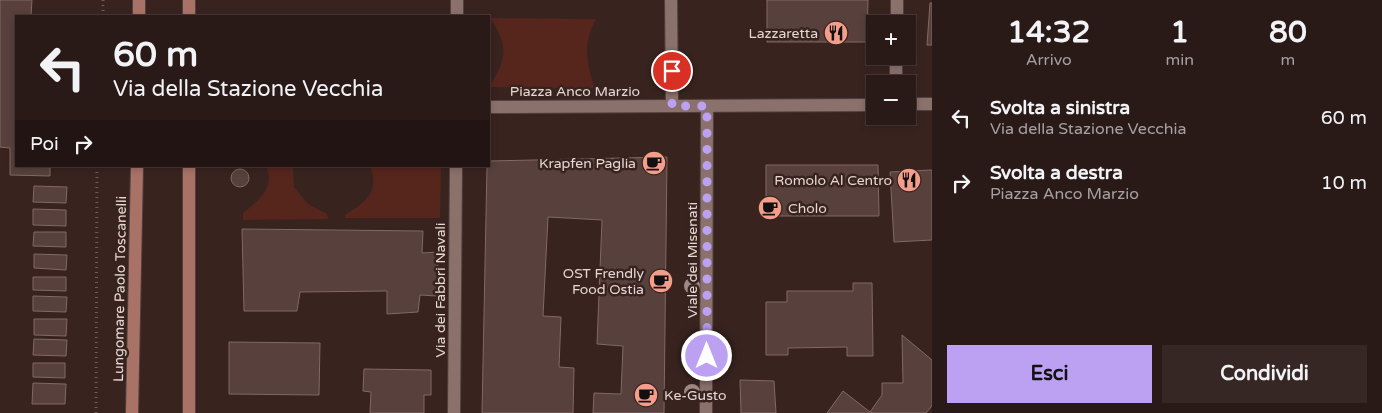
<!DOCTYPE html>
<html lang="it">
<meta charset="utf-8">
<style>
:root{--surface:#2a1a17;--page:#362724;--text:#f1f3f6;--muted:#a5a1a1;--line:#463836;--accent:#bca0f2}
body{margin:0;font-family:"Varela Round",sans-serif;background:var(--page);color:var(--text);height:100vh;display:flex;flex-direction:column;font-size:19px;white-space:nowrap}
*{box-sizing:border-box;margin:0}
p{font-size:16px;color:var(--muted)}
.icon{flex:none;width:28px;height:28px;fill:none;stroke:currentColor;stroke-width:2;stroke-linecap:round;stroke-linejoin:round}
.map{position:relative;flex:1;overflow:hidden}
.panel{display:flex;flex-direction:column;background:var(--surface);width:450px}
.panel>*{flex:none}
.banner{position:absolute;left:15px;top:15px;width:475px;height:152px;border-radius:0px;box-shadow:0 2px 8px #0003,0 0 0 1px var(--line);background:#2a1a17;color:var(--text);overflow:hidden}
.buttons{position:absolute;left:866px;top:15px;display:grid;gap:10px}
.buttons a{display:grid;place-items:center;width:50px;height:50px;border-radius:0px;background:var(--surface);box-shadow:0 2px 8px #0003,0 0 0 1px var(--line);font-size:25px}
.pin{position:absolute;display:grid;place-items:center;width:42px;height:42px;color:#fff;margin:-21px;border:2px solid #fff;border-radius:50%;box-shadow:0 1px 5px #0007}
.me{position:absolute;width:55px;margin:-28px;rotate:0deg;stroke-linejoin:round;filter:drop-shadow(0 0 4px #0008)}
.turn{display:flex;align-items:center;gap:18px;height:105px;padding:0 15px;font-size:22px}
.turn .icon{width:65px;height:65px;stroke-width:2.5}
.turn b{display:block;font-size:35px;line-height:42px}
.then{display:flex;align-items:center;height:48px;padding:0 15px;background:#0003;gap:10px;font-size:19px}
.eta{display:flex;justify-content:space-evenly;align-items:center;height:85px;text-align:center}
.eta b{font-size:30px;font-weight:700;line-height:35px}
.cta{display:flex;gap:10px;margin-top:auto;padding:10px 15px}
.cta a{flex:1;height:58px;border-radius:0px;background:var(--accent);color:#111;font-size:20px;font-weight:700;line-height:58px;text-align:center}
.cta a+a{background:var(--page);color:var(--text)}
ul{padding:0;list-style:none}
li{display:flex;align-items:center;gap:15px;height:65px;padding:0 15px}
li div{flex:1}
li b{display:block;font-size:19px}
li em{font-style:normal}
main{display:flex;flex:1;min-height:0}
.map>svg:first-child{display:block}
.green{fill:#56261d}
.building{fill:#58413c;stroke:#826963}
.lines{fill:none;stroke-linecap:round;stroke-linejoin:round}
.street-casing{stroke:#53413d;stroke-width:14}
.secondary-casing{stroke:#53413d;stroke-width:14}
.path{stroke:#705d5a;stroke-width:3;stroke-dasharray:1 4;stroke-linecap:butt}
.street{stroke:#8b716c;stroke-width:12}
.secondary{stroke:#a97267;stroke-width:12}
.tree{fill:#9f8985}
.route{stroke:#bca0f2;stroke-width:9;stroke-dasharray:0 16.2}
.labels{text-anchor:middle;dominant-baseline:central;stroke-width:5;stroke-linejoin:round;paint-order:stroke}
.poi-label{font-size:14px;fill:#e6d7d4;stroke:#38231f;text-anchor:end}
.street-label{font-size:14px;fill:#e6d7d4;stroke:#38231f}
</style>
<main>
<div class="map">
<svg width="932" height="413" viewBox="0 0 932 413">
<rect width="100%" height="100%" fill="#38231f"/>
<g class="green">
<path d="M490 18 596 19C583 42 586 63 595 88L489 87C507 59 509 46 490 18Z"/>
<path d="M266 166H293L294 187 308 204 327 214 328 219 243 220V213C258 201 276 188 266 166Z"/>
<path d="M370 166H441L440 218H345V215C366 202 380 192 370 166Z"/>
</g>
<g class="building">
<polygon points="0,0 32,0 31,16 16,16 16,166 50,166 50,176 10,175 10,148 0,147"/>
<polygon points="767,0 868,0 867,42 767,42"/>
<polygon points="930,3 932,3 932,45 927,45"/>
<polygon points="667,157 664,413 593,413 594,393 621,394 623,346 597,344 602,220 548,217 543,316 561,317 559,367 574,368 573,413 482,413 487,166 489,166 489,161"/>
<polygon points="766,165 878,165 879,216 766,216"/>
<circle cx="240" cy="178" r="9"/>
<polygon points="932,170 932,240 894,242 890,172"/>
<polygon points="34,186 67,187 66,203 33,202"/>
<polygon points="33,209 66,210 66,226 33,225"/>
<polygon points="242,229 423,231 422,253 438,252 437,296 420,295 418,312 387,314 387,291 300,292 297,311 244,311"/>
<polygon points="34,232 66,232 66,247 33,246"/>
<polygon points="34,254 67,255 66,270 34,268"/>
<polygon points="33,277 66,277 66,291 33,290"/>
<polygon points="853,283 872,283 873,356 847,356 847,347 788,348 788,355 766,355 766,302 787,302 787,291 853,291"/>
<polygon points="33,296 67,297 66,312 33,311"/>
<polygon points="34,319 67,319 66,336 34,335"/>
<polygon points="902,335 932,360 932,406 926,413 872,413 870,412 882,395 882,383 903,383"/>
<polygon points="34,339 67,340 66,356 33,355"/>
<polygon points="229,342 320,343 319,395 229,394"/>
<polygon points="33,363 65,363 65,378 33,377"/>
<polygon points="364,369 431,370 431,395 424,395 424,413 370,413 371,392 363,391"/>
<polygon points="740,380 774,381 776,413 741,413"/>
<polygon points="33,383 66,384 65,404 32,404"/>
<polygon points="843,391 870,412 872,413 827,413"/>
</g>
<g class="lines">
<g class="street-casing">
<g id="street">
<polyline points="671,0 672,106"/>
<polyline points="457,16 457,0"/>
<polyline points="897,24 897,0"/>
<polyline points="896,84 896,56"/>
<polyline points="908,104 932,104"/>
<polyline points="489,107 875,105"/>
<polyline points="454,413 456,166"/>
<polyline points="706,413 707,106"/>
</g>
</g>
<g class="secondary-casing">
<g id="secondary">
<polyline points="139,16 139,0"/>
<polyline points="189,16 189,0"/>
<polyline points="189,166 189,413"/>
<polyline points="132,413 137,166"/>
</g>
</g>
<g class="path">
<polyline points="103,0 103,16"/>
<polyline points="96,413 97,166"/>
</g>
<use href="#street" class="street"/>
<use href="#secondary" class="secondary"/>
</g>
<g class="tree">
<circle cx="692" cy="286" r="8"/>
<circle cx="692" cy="392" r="8"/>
</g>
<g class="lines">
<polyline class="route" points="672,71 672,106 707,106 707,356"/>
</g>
<defs>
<g id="restaurant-disc" transform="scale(1.25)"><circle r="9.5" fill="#f49d8b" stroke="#38231f"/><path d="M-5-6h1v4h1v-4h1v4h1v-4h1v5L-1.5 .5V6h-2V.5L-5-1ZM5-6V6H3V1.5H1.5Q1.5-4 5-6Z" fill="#111"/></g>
<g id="cafe-disc" transform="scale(1.25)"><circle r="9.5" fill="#f49d8b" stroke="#38231f"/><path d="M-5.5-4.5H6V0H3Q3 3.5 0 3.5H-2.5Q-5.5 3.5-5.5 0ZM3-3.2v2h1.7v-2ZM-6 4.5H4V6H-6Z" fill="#111"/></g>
</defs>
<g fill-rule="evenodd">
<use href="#restaurant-disc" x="836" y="33"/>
<use href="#cafe-disc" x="654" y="163"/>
<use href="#restaurant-disc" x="909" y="180"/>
<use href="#cafe-disc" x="770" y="208"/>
<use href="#cafe-disc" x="661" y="281"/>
<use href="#cafe-disc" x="646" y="395"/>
</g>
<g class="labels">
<g class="poi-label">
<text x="818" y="33">Lazzaretta</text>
<text x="636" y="163">Krapfen Paglia</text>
<text x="892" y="180">Romolo Al Centro</text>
<text x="788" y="208" text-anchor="start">Cholo</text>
<text x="644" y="273">OST Frendly<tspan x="644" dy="16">Food Ostia</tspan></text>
<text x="664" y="395" text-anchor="start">Ke-Gusto</text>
</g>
<g class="street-label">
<text x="575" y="91">Piazza Anco Marzio</text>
<text transform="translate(692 260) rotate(-90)">Viale dei Misenati</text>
<text transform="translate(120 289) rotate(-89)">Lungomare Paolo Toscanelli</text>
<text transform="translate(440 290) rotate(-90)">Via dei Fabbri Navali</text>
</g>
</g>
</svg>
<div class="buttons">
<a>+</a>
<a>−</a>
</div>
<div class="pin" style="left:672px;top:71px;background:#d93025"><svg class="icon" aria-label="arrive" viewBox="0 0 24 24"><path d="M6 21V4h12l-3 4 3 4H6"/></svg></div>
<svg class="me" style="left:707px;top:356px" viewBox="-20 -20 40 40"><circle r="17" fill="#bca0f2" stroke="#fff" stroke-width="3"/><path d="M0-11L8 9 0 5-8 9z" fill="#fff"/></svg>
<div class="banner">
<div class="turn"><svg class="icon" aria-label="left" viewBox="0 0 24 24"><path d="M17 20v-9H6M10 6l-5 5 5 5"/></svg><div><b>60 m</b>Via della Stazione Vecchia</div></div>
<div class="then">Poi<svg class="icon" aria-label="right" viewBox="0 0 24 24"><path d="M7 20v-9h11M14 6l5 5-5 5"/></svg></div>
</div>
</div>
<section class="panel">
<div class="eta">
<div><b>14:32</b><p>Arrivo</p></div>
<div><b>1</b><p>min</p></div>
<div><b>80</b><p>m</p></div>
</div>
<ul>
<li><svg class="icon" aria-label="left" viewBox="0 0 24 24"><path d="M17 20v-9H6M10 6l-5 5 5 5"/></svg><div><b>Svolta a sinistra</b><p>Via della Stazione Vecchia</p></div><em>60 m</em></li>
<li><svg class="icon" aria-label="right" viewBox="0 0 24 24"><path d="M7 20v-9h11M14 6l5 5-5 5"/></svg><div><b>Svolta a destra</b><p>Piazza Anco Marzio</p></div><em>10 m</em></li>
</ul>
<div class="cta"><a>Esci</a><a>Condividi</a></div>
</section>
</main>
